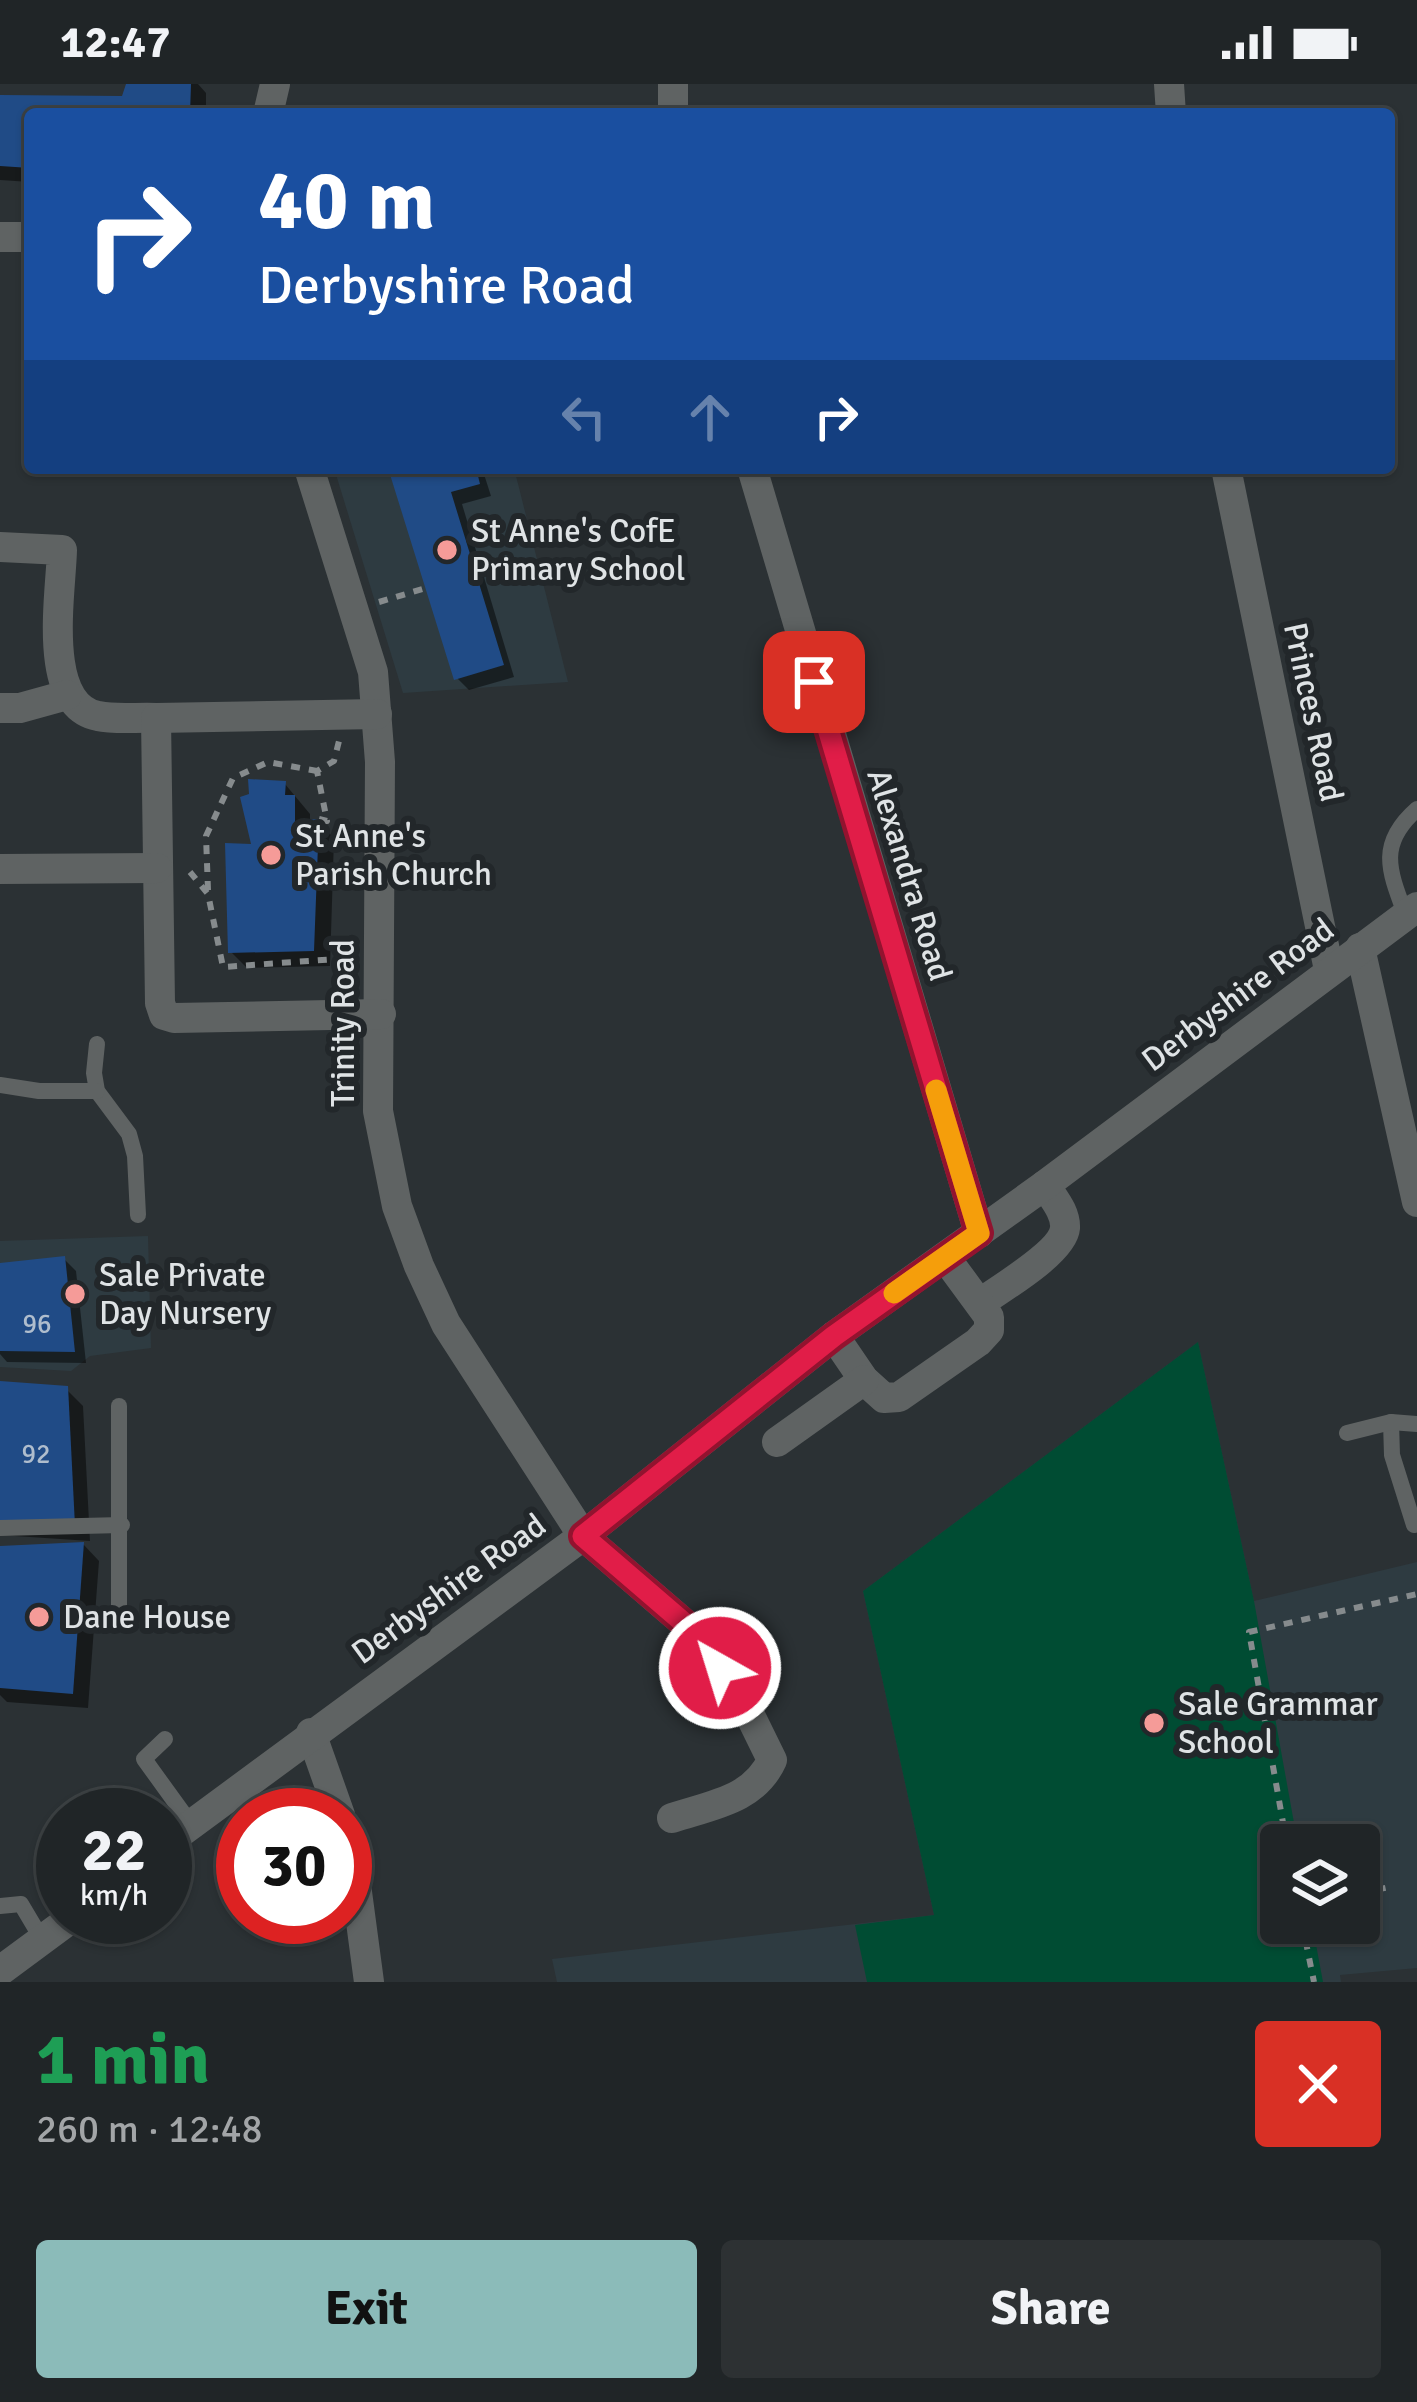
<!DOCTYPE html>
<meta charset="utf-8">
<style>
:root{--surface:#202527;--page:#2d3133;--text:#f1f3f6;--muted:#a2a5a7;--line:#3d4244;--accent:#8bbbb9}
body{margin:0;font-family:Signika,sans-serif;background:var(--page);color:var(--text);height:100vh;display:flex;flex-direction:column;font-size:45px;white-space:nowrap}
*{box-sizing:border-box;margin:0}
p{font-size:39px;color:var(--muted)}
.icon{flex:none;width:66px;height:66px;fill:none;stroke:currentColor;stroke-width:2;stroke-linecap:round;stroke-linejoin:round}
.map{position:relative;height:1898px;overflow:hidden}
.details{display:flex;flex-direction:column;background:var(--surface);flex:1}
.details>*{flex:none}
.banner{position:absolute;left:24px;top:24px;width:1371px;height:366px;border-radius:12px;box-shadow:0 3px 9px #0004,0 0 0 3px var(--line);background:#1a4fa0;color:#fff;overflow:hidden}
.controls{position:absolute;left:1260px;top:1740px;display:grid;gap:24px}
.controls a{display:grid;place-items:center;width:120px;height:120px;border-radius:12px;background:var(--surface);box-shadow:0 3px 9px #0004,0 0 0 3px var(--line);font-size:60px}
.speed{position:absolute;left:36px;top:1704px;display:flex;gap:24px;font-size:60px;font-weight:700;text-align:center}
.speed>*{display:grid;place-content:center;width:156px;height:156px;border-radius:50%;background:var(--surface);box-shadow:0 3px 9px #0004,0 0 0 3px var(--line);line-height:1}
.speed small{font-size:30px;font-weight:400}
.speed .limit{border:18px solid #d22;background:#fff;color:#111}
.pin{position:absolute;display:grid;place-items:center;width:102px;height:102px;color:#fff;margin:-51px;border-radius:24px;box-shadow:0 6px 18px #0006}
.me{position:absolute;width:132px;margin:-66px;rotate:321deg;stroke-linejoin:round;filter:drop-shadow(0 0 9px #0008)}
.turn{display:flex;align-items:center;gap:42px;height:252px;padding:0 36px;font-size:54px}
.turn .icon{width:156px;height:156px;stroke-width:2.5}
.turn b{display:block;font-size:84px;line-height:102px}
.lanes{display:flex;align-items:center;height:114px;padding:0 36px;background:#0003;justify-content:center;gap:60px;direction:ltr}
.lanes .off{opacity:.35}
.round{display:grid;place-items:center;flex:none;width:126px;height:126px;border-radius:12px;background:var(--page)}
.overview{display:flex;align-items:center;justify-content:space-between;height:204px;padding:0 36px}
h1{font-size:72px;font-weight:700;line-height:90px;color:#1e9e55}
.action{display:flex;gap:24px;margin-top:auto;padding:24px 36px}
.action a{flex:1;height:138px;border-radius:12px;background:var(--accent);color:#111;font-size:48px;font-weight:700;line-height:138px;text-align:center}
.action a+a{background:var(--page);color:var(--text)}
.status{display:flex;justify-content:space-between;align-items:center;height:84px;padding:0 60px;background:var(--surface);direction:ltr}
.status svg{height:33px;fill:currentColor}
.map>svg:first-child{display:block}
.built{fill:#2e3b41;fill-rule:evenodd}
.green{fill:#004c33}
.shadow{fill:#0007}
.building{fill:#204b86}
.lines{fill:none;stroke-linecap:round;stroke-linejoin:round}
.path{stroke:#868b8d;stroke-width:6;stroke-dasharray:9 9;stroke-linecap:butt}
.service{stroke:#5f6363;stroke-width:16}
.minor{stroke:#5f6363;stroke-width:30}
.tertiary{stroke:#5f6363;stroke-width:30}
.route-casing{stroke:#92132f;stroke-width:30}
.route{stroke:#e11d48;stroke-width:21}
.slow{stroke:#f59e0b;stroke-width:21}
.poi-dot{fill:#f59b98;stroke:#22272a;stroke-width:4.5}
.labels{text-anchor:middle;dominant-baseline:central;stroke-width:12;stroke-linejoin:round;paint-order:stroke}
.number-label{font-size:27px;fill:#afbdcd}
.poi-label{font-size:33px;fill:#dfe3e5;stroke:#22272a;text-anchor:start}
.street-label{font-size:33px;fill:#dfe3e5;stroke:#22272a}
</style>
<div class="status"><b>12:47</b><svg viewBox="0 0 49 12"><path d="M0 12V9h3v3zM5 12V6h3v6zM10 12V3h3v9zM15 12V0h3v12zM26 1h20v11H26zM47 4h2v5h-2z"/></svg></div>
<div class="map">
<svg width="1417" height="1898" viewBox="0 0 1417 1898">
<rect width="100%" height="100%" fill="#2b3134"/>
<g class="built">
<polygon points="334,384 514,384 568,598 403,609"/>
<polygon points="148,1152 151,1264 90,1272 71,1287 0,1283 0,1157"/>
<path d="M1198 1258 1254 1517 1417 1478V1884L1340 1891 1341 1898H557L552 1875 934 1831 863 1507ZM1281 1761H1359V1839H1281Z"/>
</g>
<polygon class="green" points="1198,1258 1254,1517 1298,1761 1281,1761 1281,1839 1312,1839 1323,1898 867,1898 855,1841 934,1831 863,1507"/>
<g class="shadow">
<polygon points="129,0 198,0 206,9 206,30 30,30 30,98 0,96 0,14 124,15"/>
<polygon points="391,384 482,384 491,412 462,420 514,593 469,606 457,594"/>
<polygon points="285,700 310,730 310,739 318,738 334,754 330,882 247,884 231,868 255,763"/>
<polygon points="64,1175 76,1187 86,1279 7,1278 0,1270 0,1194"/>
<polygon points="0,1300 66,1305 83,1322 90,1457 0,1451"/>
<polygon points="83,1460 99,1477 88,1624 7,1618 0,1611 0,1465"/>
</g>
<g class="building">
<polygon points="126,0 191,0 190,30 30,30 30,84 0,82 0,11 122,12"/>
<polygon points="388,384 476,384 480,400 451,408 504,581 454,596"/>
<polygon points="248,695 286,697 285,711 295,711 295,737 319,735 314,867 228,869 225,759 251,760 240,713 249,710"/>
<polygon points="65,1172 75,1268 0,1267 0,1179"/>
<polygon points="0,1297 68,1302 75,1442 0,1437"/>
<polygon points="84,1458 73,1610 0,1604 0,1462"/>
</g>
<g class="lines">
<g class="path">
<polyline points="379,518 426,504"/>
<polyline points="319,735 327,737 317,687 334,677 339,657"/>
<polyline points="190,788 208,810 223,883 351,874"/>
<polyline points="208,806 206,752 233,694 268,678 317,687"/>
<polyline points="1287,1761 1249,1548 1417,1510"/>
<polyline points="1359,1809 1390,1803"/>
<polyline points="1302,1839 1314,1898"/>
</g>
<g class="service">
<path d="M1406 832C1389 787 1377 760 1417 725"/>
<polyline points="97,960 94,989 97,1007 129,1050 135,1072 138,1131"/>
<polyline points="0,1001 39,1007 97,1007"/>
<polyline points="1391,1338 1392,1371 1414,1441"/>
<polyline points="1347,1349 1391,1338 1417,1340"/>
<polyline points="0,1444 122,1441"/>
<polyline points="119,1535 119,1322"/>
<polyline points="165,1655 144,1675 191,1740"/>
<polyline points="0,1822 21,1820 43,1857"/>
</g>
<g class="minor">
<polyline points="673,0 673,30"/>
<polyline points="1169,0 1171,30"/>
<polyline points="268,30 275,0"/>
<polyline points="0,153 30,153"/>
<path d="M309 384 373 588 380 678 378 1027 397 1122 419 1182 446 1240 583 1452 698 1551 743 1617 772 1676C754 1716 711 1721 672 1734"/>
<polyline points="752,384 979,1149"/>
<polyline points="1226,384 1329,886"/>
<path d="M0 463 62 466C61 509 41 621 98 632 116 636 137 633 156 634"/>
<polyline points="0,624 20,624 67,611"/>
<polyline points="377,630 156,634 160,919 164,931 174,934 381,930"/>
<polyline points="0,785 157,784"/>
<polyline points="1360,864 1417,1118"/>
<path d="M980 1219C1000 1205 1063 1168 1065 1144 1066 1128 1053 1114 1045 1101"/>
<polyline points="834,1252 864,1296 884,1314 899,1313 978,1258 989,1246 989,1233 945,1173"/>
<polyline points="777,1358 864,1296"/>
<polyline points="311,1649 340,1731"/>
<polyline points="345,1745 351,1763 369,1898"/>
</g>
<g class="tertiary">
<polyline points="165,1760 583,1452 834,1252 1045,1101 1417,823"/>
<polyline points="0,1887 73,1833"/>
</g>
</g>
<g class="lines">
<g class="route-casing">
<polyline id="route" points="720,1584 698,1551 583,1452 834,1252 979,1149 814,598"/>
</g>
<use href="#route" class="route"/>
<polyline class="slow" points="894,1209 979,1149 936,1006"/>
</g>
<g class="poi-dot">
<circle cx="447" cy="466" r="12"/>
<circle cx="271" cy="771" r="12"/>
<circle cx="75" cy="1210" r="12"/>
<circle cx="39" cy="1533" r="12"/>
<circle cx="1154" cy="1639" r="12"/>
</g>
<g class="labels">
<g class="number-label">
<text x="37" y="1240">96</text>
<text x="36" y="1370">92</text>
</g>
<g class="poi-label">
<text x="471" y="447">St Anne's CofE<tspan x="471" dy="38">Primary School</tspan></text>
<text x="295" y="752">St Anne's<tspan x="295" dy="38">Parish Church</tspan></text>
<text x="99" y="1191">Sale Private<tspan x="99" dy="38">Day Nursery</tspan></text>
<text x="63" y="1533">Dane House</text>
<text x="1178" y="1620">Sale Grammar<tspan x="1178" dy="38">School</tspan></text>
</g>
<g class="street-label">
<text transform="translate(1313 628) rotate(78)">Princes Road</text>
<text transform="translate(909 791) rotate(73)">Alexandra Road</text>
<text transform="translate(1238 911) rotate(-37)">Derbyshire Road</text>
<text transform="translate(343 939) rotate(-90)">Trinity Road</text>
<text transform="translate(449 1505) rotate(-36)">Derbyshire Road</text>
</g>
</g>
</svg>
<div class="controls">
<a><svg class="icon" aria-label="layers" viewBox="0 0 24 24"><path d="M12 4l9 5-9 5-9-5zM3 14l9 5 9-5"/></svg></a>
</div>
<div class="speed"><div>22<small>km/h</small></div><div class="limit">30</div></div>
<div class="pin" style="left:814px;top:598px;background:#d93025"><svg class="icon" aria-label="arrive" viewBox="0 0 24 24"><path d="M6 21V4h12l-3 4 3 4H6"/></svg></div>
<svg class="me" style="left:720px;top:1584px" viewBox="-20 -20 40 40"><circle r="17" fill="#e11d48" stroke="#fff" stroke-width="3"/><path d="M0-11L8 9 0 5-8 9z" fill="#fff"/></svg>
<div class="banner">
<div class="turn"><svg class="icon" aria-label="right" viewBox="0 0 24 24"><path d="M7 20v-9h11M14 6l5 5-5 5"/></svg><div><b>40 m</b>Derbyshire Road</div></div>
<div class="lanes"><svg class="icon off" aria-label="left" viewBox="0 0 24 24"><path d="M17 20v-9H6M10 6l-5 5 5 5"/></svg><svg class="icon off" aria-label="ahead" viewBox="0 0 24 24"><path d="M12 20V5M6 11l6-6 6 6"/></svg><svg class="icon" aria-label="right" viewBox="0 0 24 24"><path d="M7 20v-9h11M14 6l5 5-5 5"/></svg></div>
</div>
</div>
<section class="details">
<div class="overview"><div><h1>1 min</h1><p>260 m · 12:48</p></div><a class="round" style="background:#d93025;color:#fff"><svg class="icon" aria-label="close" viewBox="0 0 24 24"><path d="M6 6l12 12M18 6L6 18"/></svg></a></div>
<div class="action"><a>Exit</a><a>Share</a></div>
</section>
